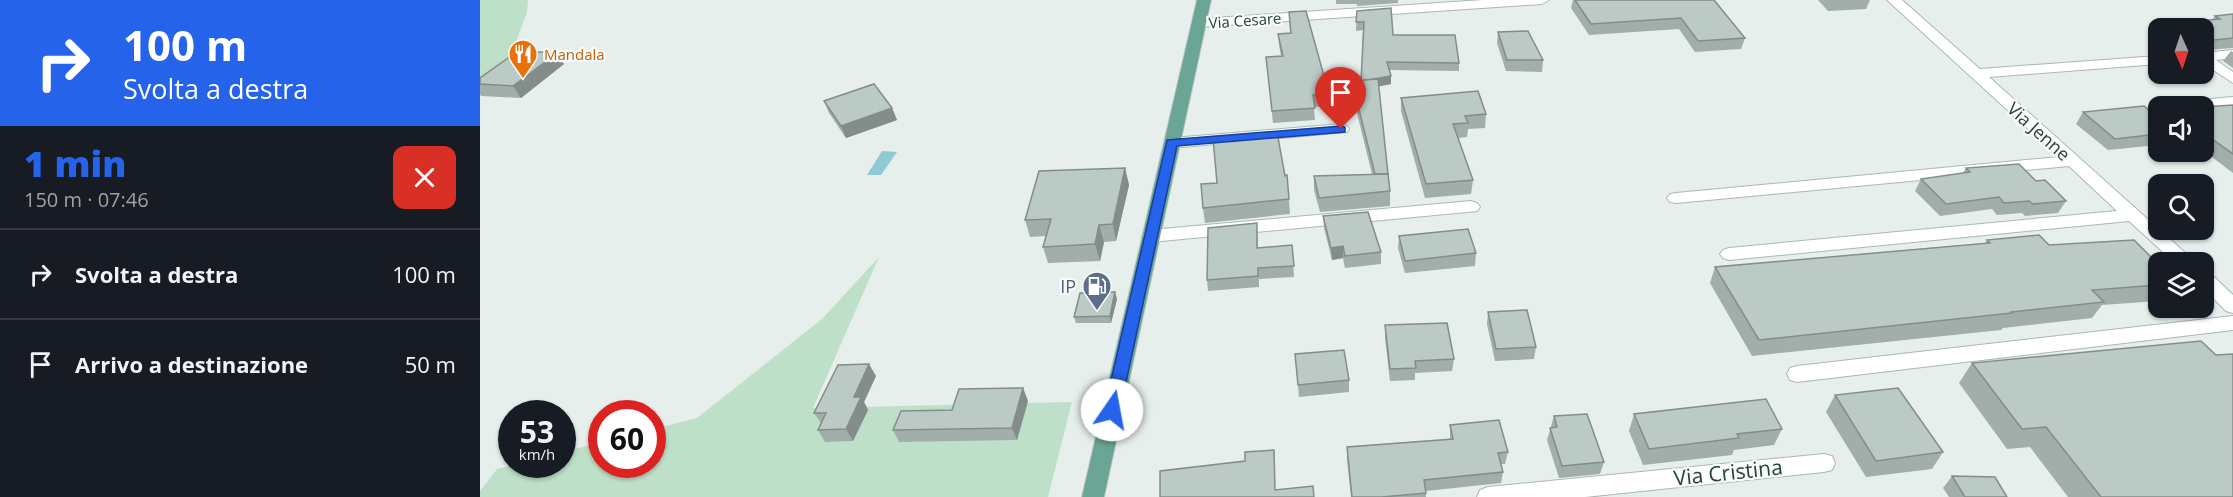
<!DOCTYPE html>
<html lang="it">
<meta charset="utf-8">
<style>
:root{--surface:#171b24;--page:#20242c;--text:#f1f3f6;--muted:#9ea1a6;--line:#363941;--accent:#2563eb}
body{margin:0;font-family:"Open Sans",sans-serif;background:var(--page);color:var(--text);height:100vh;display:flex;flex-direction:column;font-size:22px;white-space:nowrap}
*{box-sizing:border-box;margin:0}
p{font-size:20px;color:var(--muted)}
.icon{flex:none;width:33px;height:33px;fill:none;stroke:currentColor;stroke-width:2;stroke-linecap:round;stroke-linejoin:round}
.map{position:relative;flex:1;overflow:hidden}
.side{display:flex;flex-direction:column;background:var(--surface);width:480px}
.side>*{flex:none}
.hud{background:#2563eb;color:#fff;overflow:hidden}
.needle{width:39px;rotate:177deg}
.buttons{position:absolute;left:1668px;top:18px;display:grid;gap:12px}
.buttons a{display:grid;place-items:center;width:66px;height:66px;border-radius:12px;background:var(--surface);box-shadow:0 2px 4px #0004;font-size:30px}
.speed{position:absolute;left:18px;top:400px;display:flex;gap:12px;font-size:30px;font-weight:700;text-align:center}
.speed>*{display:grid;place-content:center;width:78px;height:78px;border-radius:50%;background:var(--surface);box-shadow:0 2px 4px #0004;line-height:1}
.speed small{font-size:15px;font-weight:400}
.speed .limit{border:9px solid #d22;background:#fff;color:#111}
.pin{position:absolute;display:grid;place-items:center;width:51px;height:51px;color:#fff;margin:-62px -26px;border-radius:50% 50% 50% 0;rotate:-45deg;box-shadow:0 0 6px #0007}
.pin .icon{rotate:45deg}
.me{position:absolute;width:66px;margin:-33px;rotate:12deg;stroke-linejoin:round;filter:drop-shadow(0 0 4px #0008)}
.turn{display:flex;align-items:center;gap:21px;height:126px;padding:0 24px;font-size:27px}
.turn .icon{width:78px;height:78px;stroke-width:2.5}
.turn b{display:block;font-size:42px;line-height:51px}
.round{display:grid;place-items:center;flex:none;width:63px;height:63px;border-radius:12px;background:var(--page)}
.headline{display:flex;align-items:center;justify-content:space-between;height:102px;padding:0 24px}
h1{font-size:36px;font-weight:800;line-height:45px;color:var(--accent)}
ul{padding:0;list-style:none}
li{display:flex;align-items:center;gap:18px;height:90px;padding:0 24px;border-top:2px solid var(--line)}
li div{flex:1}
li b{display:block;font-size:22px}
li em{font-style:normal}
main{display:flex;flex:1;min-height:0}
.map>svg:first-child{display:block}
.green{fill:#bfe0c8}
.water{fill:#8ec9d4}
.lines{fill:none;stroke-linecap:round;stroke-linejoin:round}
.street-casing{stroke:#a8b8b2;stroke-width:2}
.primary-casing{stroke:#c2cac8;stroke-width:2}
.street{fill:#fff;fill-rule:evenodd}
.primary{fill:#6aa596;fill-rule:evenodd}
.wall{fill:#a1aea9}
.shaded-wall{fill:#838d89}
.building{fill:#bbcac4;stroke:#838d89;stroke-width:1.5}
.route{fill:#2563eb;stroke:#184099;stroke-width:1.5}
.labels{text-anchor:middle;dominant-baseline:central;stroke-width:4.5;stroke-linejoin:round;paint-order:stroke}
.far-street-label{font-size:15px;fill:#24423a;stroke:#f7fbf9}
.far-food-label{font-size:15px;fill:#c56008;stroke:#f7fbf9;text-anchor:start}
.street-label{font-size:18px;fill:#24423a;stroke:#f7fbf9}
.service-label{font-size:18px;fill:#4e5e75;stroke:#f7fbf9;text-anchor:end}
.near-street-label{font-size:21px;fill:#24423a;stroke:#f7fbf9}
</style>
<main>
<section class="side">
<div class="hud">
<div class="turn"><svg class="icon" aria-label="right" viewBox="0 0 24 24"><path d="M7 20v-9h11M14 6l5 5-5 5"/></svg><div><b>100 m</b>Svolta a destra</div></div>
</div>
<div class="headline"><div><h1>1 min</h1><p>150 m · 07:46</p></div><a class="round" style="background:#d93025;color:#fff"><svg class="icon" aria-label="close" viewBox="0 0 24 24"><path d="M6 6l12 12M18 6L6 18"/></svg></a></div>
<ul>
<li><svg class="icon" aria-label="right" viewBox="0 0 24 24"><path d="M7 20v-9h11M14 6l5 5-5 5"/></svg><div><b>Svolta a destra</b></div><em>100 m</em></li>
<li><svg class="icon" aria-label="arrive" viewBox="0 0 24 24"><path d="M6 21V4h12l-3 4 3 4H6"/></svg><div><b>Arrivo a destinazione</b></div><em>50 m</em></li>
</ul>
</section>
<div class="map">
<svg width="1753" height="497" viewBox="0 0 1753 497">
<rect width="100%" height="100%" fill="#e6efeb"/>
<g class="green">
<polygon points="0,0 48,0 47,12 28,64 0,77"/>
<polygon points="399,257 333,408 592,402 568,497 0,497 0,491 17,469 33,465 82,465 83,452 121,442 122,465 172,465 173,429 217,418 342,319"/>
</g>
<polygon class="water" points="402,151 417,152 401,175 387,175"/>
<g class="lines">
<g class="street-casing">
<g id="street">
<polygon points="1003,0 1069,0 1062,4 719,27 712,23 719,19"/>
<polygon points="1407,0 1422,0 1500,69 1678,56 1678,64 1509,77 1711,258 1714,262 1694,262 1649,221 1249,260 1243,258 1240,254 1243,250 1249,248 1637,211 1589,166 1196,203 1190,202 1187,198 1190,194 1196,193 1579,157"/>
<polygon points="1753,50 1753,58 1736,60 1753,72 1753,83 1724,64 1724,53"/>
<polygon points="1753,97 1753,107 1730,109 1722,104 1730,99"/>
<polygon points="861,124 867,126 869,129 867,132 692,148 684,143 692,138"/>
<polygon points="991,201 997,203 1000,207 997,211 671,242 665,240 662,236 665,232 671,230"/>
<polygon points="1724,272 1731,274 1753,295 1753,313 1746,311 1724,289"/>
<polygon points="1753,316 1753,330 1317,382 1310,380 1307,374 1310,368 1317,366"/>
<polygon points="1344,454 1352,456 1355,463 1352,470 1344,472 1105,497 997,497 1000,490 1008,487"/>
</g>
</g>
<g class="primary-casing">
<polygon id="primary" points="717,0 731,0 624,497 602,497"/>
</g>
<use href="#street" class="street"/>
<use href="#primary" class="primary"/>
</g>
<g class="wall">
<polygon points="856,0 918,0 918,3 877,6 877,4 856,4"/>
<polygon points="1093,0 1234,0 1265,38 1261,49 1215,52 1199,29 1109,35 1091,8"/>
<polygon points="1338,0 1390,0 1386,9 1348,11"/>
<polygon points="877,11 913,35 979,63 979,71 910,70 911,76 911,84 899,86 910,191 910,206 840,212 834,190 834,176 892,174 872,93 872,81 881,81 883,30 876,31"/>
<polygon points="809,12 849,94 849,106 834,107 835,120 793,123 786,57 801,56 799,45 798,34 810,33"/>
<polygon points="1753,14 1753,48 1727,50 1724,48 1724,28 1703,28 1707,22 1732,20 1735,16"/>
<polygon points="1018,32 1063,60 1062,72 1026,71 1017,43"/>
<polygon points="1751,51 1753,52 1753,68 1743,61"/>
<polygon points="84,64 41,98 1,96 0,94 0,78"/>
<polygon points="921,98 1006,114 1005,128 988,129 987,137 978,138 993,180 991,194 945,198 921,111"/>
<polygon points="344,101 412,108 417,120 366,138 349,113"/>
<polygon points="1753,105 1753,173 1724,151 1724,107"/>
<polygon points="1678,111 1678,145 1628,150 1596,124 1603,112"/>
<polygon points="645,168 649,185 636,241 624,242 620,261 568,263 563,247 566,236 550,237 545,220"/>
<polygon points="1486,168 1556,181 1586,201 1578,213 1545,216 1542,213 1517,215 1512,209 1460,216 1435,191 1441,179 1483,173"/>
<polygon points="807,175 810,214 725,223 723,208"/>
<polygon points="843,216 901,252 901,264 865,268 863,258 852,260 844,228"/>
<polygon points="777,223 778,248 812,245 814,277 779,279 779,287 728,291 727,280"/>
<polygon points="919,236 996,253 995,266 925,273 918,248"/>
<polygon points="1507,240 1569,245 1678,264 1678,301 1622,305 1612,318 1523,328 1521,330 1272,356 1230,283 1235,267 1505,243"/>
<polygon points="637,299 631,323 596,323 594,317"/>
<polygon points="1008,312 1056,347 1054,359 1015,361 1007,324"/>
<polygon points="905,325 974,359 972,371 935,373 935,380 910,381 905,338"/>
<polygon points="815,354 869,380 869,392 819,397"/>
<polygon points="1492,363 1753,497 1588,497 1550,447 1527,449 1479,383"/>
<polygon points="396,376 384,402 388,410 373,441 345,442 338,430 341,423 334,413"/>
<polygon points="543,388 548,401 537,440 419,442 413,430 472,410"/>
<polygon points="1355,395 1463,452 1452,469 1386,477 1346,412"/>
<polygon points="1154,414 1302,429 1294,445 1254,450 1252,455 1163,465 1149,431"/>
<polygon points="1074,416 1124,462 1120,474 1079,478 1067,440"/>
<polygon points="970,425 1028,452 1025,464 1021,464 1023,472 1021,483 946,491 946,497 871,497 867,459 867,447 970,439"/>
<polygon points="1472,476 1527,497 1469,497 1463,488"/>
</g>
<g class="shaded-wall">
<polygon points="77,53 84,64 41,98 33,86"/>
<polygon points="911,76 911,84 881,90 881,81"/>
<polygon points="412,108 417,120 366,138 361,126"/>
<polygon points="645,168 649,185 636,241 633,224"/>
<polygon points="619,225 624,242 620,261 615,244"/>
<polygon points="863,246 863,258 852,260 851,248"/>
<polygon points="635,292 637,299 631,323 630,316"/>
<polygon points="389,364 396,376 384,402 388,410 373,441 366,429 374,397"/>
<polygon points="543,388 548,401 537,440 532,428"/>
</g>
<g class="building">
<polygon points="1095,0 1234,0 1265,38 1218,41 1201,18 1111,24"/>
<polygon points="911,8 913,35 975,35 979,63 907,62 911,76 881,81 884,22 876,22 877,11"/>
<polygon points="826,11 849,94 833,95 835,108 792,111 786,57 803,56 798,34 811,33 809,12"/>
<polygon points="1753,14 1753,38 1734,40 1724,33 1724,28 1717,28 1707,22 1740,19 1735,16"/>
<polygon points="1048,31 1063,60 1027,60 1018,32"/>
<polygon points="38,51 77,53 33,86 0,84 0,78"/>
<polygon points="898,79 908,174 895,174 872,81"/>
<polygon points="394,84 412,108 361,126 344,101"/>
<polygon points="998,91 1006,114 985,116 988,123 973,124 993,180 946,184 921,98"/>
<polygon points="1753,105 1753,154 1724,133 1724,107"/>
<polygon points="1664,106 1671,112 1678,111 1678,134 1635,139 1603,112"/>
<polygon points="797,132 805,176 807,175 809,199 723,208 721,184 737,183 733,138"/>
<polygon points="1539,164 1556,181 1565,180 1586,201 1553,204 1549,201 1524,203 1519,197 1466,204 1441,179 1490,172 1486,168"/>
<polygon points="645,168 633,224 619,225 615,244 563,247 571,219 545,220 559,171"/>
<polygon points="908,174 910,191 839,198 834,176"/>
<polygon points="888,212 901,252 865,256 863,246 851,248 843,216"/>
<polygon points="777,223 777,248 812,245 814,266 778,268 778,276 727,280 728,228"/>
<polygon points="988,229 996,253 925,261 919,236"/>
<polygon points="1559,235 1569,245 1654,240 1678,264 1678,285 1612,290 1624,302 1531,312 1532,313 1279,340 1235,267 1510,243 1507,240"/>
<polygon points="635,292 630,316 594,317 600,293"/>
<polygon points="1047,310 1056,347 1016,349 1008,312"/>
<polygon points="967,323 974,359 935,361 936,368 910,369 905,325"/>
<polygon points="1721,341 1736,355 1753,354 1753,497 1621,497 1566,427 1542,429 1492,363"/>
<polygon points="864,350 869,380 818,385 815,354"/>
<polygon points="389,364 374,397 381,397 366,429 338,430 346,413 334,413 358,365"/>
<polygon points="543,388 532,428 413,430 421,411 472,410 479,389"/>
<polygon points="1418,388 1463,452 1396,461 1355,395"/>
<polygon points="1286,399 1302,429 1257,434 1259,438 1169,449 1154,414"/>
<polygon points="1107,414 1124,462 1082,466 1070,428 1077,427 1074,416"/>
<polygon points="1019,420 1028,452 1018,453 1023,472 944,480 946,493 902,497 872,497 867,447 973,439 970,425"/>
<polygon points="794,450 795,490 833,486 834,497 680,497 680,471 765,461 765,452"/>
<polygon points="1472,476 1515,477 1527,497 1485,497"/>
</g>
<polygon class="route" points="861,126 865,127 865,132 697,146 640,410 638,415 632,416 627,415 624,410 687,140"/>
<defs>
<g id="restaurant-pin" transform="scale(1.5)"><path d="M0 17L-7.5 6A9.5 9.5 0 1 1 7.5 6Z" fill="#e8710a" stroke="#f7fbf9"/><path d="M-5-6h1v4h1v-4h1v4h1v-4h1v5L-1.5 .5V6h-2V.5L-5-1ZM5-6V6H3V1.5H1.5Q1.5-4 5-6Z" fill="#fff"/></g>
<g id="fuel-pin" transform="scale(1.5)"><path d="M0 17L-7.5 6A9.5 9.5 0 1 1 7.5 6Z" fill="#5c6f8a" stroke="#f7fbf9"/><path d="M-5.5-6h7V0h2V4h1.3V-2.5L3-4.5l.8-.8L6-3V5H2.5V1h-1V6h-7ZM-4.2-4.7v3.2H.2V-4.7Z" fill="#fff"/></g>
</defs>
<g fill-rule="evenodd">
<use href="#restaurant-pin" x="43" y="54"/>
<use href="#fuel-pin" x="617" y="286"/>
</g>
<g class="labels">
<g class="far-street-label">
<text transform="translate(765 20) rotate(-4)">Via Cesare</text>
</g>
<g class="far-food-label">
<text x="64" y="54">Mandala</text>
</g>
<g class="street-label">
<text transform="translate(1559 131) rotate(42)">Via Jenne</text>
</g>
<g class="service-label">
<text x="596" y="286">IP</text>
</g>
<g class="near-street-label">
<text transform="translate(1248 472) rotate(-6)">Via Cristina</text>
</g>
</g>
</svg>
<div class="buttons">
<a><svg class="needle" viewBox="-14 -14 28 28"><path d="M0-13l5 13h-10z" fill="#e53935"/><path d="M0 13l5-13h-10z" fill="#9ea1a6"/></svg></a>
<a><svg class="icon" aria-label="sound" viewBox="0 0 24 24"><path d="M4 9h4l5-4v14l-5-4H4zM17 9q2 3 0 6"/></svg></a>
<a><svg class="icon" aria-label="search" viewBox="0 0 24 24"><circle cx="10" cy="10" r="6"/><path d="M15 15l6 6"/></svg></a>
<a><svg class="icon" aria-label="layers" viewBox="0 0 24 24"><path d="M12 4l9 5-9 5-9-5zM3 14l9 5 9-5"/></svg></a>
</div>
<div class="speed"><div>53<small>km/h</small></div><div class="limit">60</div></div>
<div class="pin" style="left:861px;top:129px;background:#d93025"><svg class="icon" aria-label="arrive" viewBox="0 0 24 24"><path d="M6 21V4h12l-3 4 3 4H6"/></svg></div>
<svg class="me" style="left:632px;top:410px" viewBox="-20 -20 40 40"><circle r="19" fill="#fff"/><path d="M0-13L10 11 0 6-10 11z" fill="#2563eb"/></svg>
</div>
</main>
